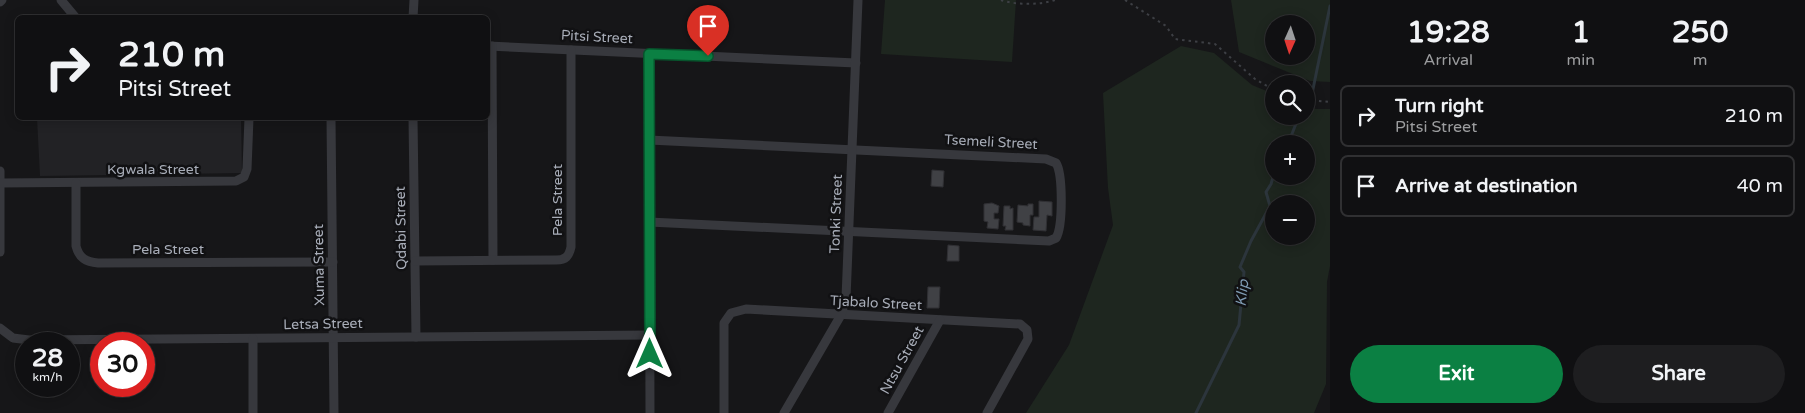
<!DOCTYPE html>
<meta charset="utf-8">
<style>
:root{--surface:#101012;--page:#1e1e20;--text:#f1f3f6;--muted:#9c9d9f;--line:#303032;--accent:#0b8043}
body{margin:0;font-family:"Varela Round",sans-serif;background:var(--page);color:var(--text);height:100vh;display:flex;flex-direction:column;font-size:19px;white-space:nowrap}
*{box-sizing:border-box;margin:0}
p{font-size:16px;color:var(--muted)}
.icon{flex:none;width:28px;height:28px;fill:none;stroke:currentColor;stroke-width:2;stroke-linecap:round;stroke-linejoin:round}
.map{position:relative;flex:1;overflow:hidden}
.side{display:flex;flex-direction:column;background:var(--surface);width:475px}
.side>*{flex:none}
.top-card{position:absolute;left:15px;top:15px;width:475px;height:105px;border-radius:8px;box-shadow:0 2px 12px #0003,0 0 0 1px var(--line);background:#101012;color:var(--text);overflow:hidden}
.needle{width:32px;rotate:183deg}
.tools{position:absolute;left:1265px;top:15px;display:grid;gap:10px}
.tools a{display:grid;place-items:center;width:50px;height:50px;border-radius:50%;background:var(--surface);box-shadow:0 2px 12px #0003,0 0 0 1px var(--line);font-size:25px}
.speed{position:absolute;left:15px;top:332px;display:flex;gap:10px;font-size:25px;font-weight:700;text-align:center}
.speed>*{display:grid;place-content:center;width:65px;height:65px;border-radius:50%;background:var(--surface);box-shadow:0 2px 12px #0003,0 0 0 1px var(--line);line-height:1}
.speed small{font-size:12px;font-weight:400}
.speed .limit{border:8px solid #d22;background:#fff;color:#111}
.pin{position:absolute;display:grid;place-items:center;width:42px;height:42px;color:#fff;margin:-51px -21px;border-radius:50% 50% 50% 0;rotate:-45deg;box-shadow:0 0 5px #0007}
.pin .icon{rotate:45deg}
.me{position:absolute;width:55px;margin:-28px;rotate:0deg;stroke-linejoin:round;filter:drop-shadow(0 0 4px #0008)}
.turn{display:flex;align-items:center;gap:18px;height:105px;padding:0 20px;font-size:22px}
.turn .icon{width:65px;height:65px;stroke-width:2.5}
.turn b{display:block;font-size:35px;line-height:42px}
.eta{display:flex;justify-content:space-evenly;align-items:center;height:85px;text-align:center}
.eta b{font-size:30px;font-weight:700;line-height:35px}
.button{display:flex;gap:10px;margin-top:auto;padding:10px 20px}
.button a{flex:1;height:58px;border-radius:30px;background:var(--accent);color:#fff;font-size:20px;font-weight:700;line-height:58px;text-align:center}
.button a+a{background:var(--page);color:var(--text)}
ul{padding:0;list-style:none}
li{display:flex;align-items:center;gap:15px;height:62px;margin:0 10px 8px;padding:0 10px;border:2px solid var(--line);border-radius:8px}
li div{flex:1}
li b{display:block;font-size:19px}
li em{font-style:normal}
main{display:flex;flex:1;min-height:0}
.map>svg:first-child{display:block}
.built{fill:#222225}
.green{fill:#1e261f;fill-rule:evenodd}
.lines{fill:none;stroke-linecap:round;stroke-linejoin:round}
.stream{stroke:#2c353c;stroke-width:3}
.building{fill:#404145;stroke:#303034}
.path{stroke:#3d3f44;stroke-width:2;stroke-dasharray:2.5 4;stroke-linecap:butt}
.minor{stroke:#37383d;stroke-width:9}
.route-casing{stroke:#07532c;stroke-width:12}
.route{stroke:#0b8043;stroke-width:9}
.labels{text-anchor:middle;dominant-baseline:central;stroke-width:5;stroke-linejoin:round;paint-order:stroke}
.street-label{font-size:14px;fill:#a8adb8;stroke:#111113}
.water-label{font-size:15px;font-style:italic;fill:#7f9bb3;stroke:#111113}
</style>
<main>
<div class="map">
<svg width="1330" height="413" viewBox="0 0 1330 413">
<rect width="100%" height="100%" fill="#161618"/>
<polygon class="built" points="37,118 241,118 242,173 40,176"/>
<g class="green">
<polygon points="885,0 1016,0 1012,62 881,54"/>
<path d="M1231 0H1330V82L1310 81 1239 52ZM1274 24H1306V56H1274Z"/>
<path d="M1181 46 1214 53 1252 85 1274 94V116H1306V106L1316 109H1330V266L1327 282 1326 384 1314 413H1026L1069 345 1113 225 1108 188 1103 93ZM1274 144H1306V176H1274ZM1274 204H1306V236H1274Z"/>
</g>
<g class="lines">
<g class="stream">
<polyline points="1312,94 1330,6"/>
<polyline points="1288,144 1299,116"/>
<polyline points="1196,413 1239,325 1244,272 1240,267 1251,241 1270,206 1266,192 1271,184 1274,174"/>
</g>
</g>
<g class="building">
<polygon points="932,170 944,171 943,187 931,186"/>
<polygon points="1039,201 1052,202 1052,216 1047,215 1046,231 1033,230 1034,217 1039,217"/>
<polygon points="992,203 999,206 998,213 994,213 994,219 999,219 998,229 987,228 988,222 984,221 984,204"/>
<polygon points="1028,204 1033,204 1033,215 1030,215 1030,226 1023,225 1023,223 1017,222 1018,205 1028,206"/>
<polygon points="1004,206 1010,206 1010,209 1013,208 1013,230 1005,230 1006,226 1003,226"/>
<polygon points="948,245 959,246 959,261 947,261"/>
<polygon points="928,287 940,287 939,308 927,308"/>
</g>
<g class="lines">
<g class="path">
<path d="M1001 0C1014 5 1042 5 1055 0"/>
<polyline points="1125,0 1166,26 1175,39 1215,44 1255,79 1274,90"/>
<polyline points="1306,100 1330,102"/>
</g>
<g class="minor">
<polyline points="61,0 76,18"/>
<polyline points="0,2 2,0"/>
<polyline points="413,18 414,0"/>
<polyline points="488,46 856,63"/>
<polyline points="492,46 493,260"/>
<polyline points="649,54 650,413"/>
<polyline points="331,118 334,413"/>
<polyline points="413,118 416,337"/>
<path d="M649 140 1046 159 1056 163C1063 174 1063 227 1056 238L1049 241 649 222"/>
<polyline points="0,171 0,252"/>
<polyline points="0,183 236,181 244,177 247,169 249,118"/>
<path d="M76 183V246C79 258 86 262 98 263L333 262"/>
<path d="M415 261 556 260C566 260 569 256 571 247V50"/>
<polyline points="0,328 13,338 29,340 650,335"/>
<polyline points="253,339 253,413"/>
<polyline points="724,413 724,323 731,313 746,309 1020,324 1027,330 1028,339 987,413"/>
<polyline points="784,413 841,315 846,298 858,0"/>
<polyline points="888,413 940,320"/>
</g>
</g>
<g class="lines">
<g class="route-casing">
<polyline id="route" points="650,354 649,54 708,56"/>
</g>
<use href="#route" class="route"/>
</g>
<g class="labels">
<g class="street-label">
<text transform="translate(597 37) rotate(3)">Pitsi Street</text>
<text transform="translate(991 142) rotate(3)">Tsemeli Street</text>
<text x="153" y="169">Kgwala Street</text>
<text transform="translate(557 200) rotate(-90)">Pela Street</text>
<text transform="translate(836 214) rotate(-88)">Tonki Street</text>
<text transform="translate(401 228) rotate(-91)">Qdabi Street</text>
<text x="168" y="249">Pela Street</text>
<text transform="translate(319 265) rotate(-91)">Xuma Street</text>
<text transform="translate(876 303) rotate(3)">Tjabalo Street</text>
<text transform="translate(323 324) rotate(-1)">Letsa Street</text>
<text transform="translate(902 360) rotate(-61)">Ntsu Street</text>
</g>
<g class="water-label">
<text transform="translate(1242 293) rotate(-84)">Klip</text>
</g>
</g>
</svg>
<div class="tools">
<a><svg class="needle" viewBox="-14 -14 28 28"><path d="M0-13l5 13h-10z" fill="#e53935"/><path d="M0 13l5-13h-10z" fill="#9c9d9f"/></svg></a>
<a><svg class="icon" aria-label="search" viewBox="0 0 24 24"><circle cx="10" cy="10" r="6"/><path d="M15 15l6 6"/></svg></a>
<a>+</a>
<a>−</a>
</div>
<div class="speed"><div>28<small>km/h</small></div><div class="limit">30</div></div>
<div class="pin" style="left:708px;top:56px;background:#d93025"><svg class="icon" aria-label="arrive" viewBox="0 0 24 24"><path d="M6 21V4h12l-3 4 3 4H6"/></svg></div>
<svg class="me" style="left:650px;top:354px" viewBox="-20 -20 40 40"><path d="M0-17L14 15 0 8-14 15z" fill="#0b8043" stroke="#fff" stroke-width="4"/></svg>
<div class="top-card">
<div class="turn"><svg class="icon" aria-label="right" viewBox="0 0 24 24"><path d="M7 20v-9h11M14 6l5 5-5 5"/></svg><div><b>210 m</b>Pitsi Street</div></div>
</div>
</div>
<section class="side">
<div class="eta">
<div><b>19:28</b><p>Arrival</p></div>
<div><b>1</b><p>min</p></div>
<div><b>250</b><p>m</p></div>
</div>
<ul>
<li><svg class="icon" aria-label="right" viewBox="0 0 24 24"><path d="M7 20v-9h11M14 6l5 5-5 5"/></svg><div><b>Turn right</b><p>Pitsi Street</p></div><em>210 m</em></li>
<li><svg class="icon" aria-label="arrive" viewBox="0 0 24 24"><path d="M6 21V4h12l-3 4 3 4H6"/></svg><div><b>Arrive at destination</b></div><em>40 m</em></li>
</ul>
<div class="button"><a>Exit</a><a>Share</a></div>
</section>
</main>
